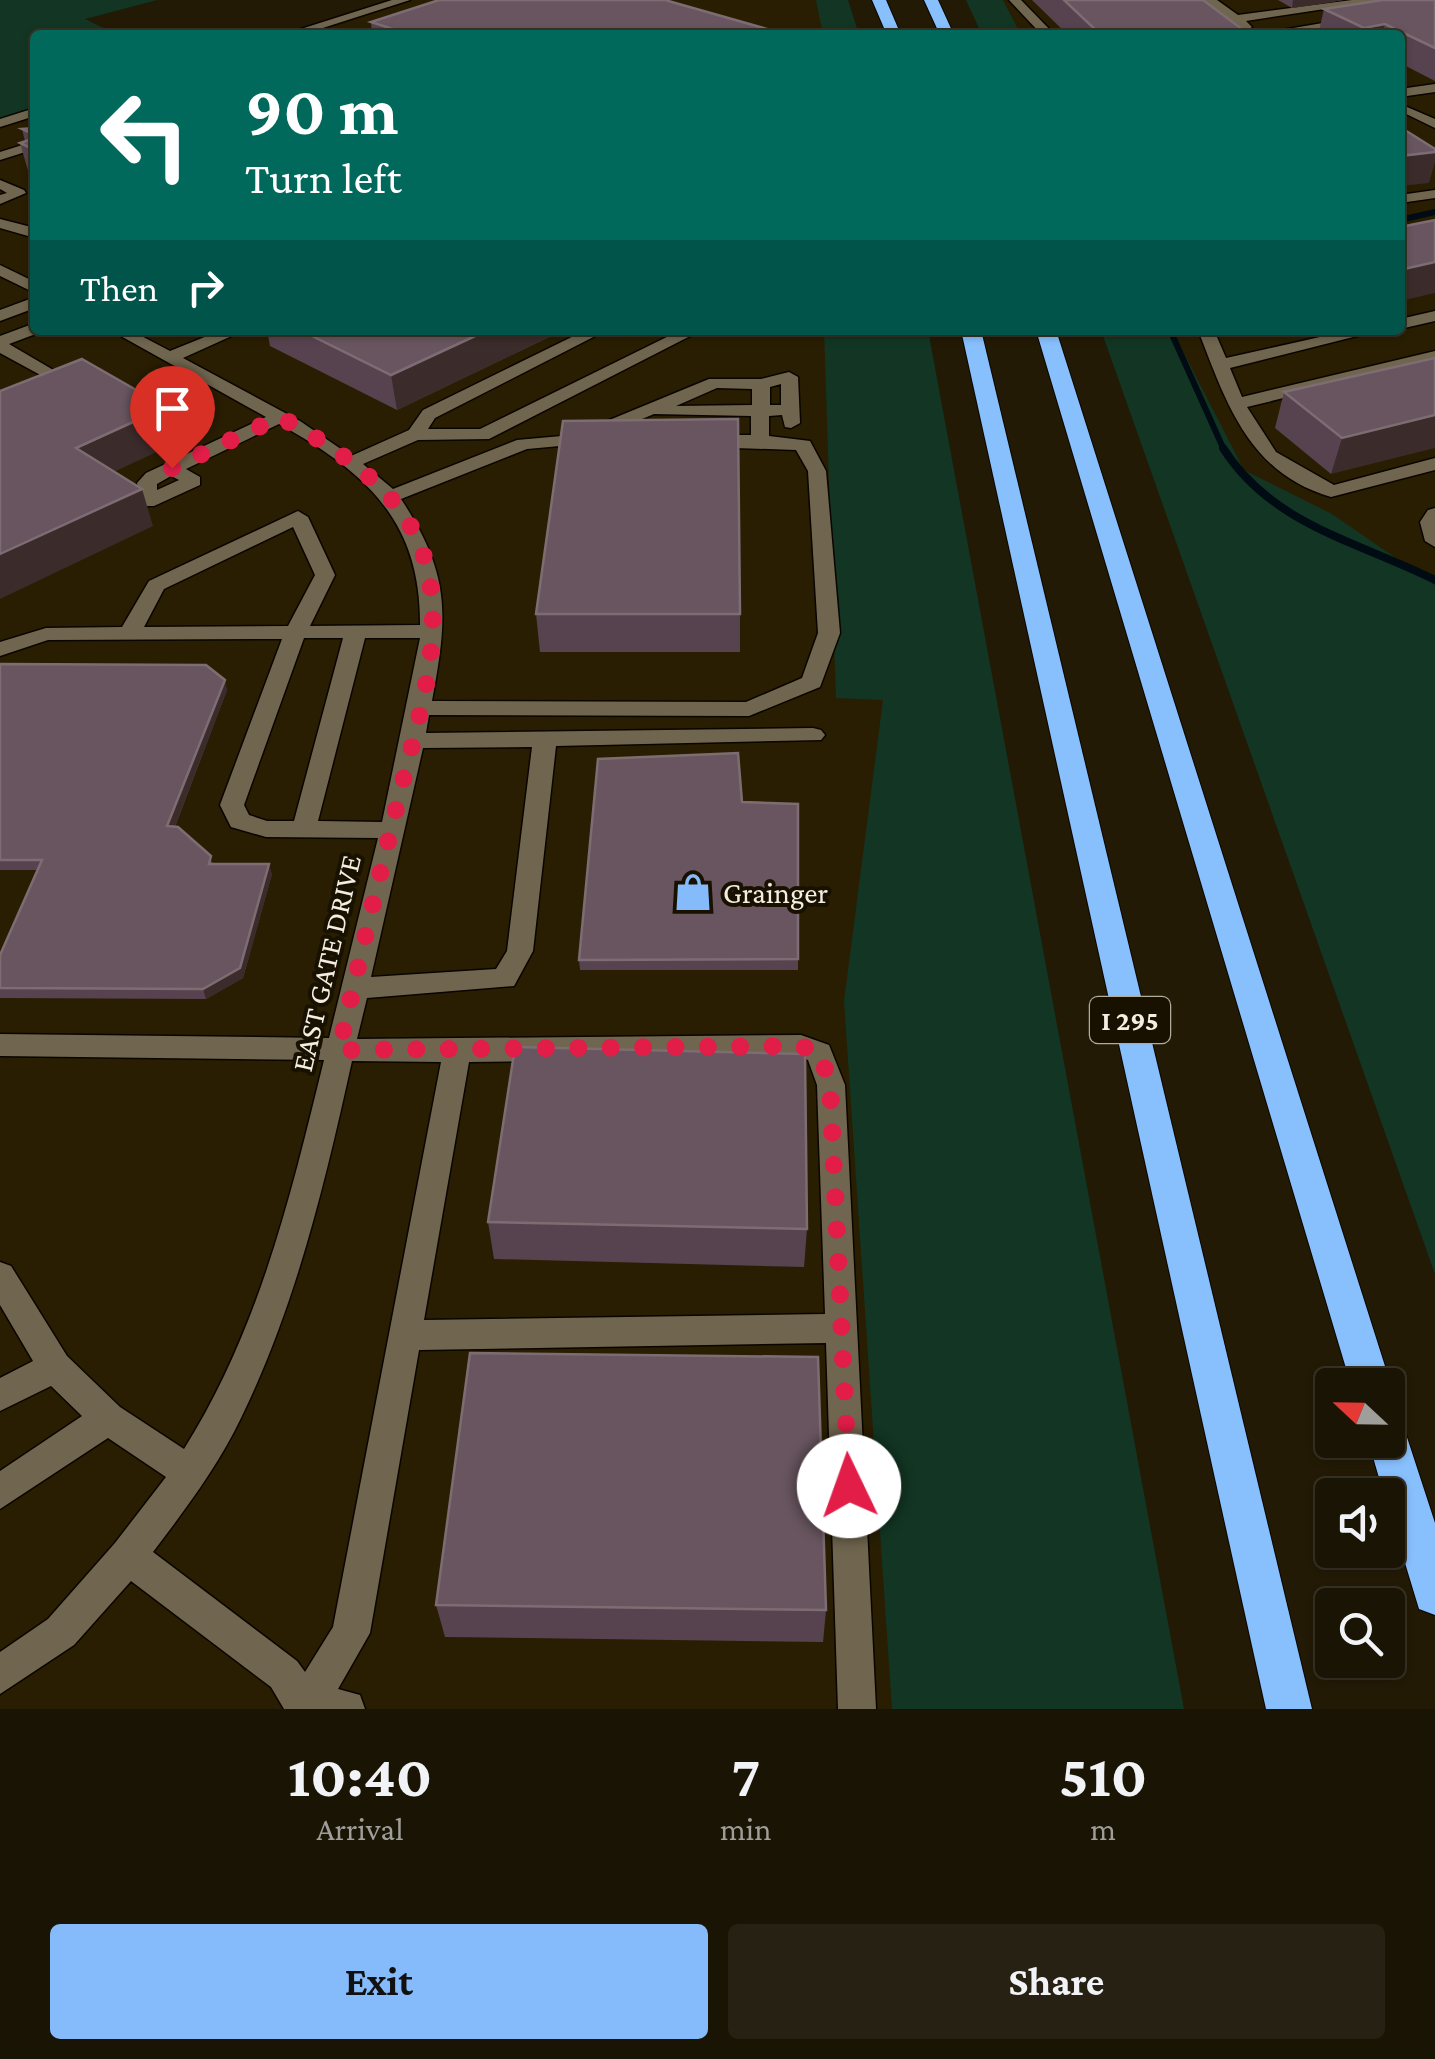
<!DOCTYPE html>
<style>
:root{--surface:#1a1404;--page:#272113;--text:#f1f3f6;--muted:#9f9e9a;--line:#383326;--accent:#85bbfb}
body{margin:0;font-family:"Crimson Pro",serif;background:var(--page);color:var(--text);height:100vh;display:flex;flex-direction:column;font-size:38px;white-space:nowrap}
*{box-sizing:border-box;margin:0}
p{font-size:32px;color:var(--muted)}
.icon{flex:none;width:55px;height:55px;fill:none;stroke:currentColor;stroke-width:2;stroke-linecap:round;stroke-linejoin:round}
.map{position:relative;height:1709px;overflow:hidden}
.panel{display:flex;flex-direction:column;background:var(--surface);flex:1}
.panel>*{flex:none}
.guide{position:absolute;left:30px;top:30px;width:1375px;height:305px;border-radius:10px;box-shadow:0 2px 8px #0004,0 0 0 2px var(--line);background:#00695c;color:#fff;overflow:hidden}
.needle{width:65px;rotate:292deg}
.buttons{position:absolute;left:1315px;top:1368px;display:grid;gap:20px}
.buttons a{display:grid;place-items:center;width:90px;height:90px;border-radius:10px;background:var(--surface);box-shadow:0 2px 8px #0004,0 0 0 2px var(--line);font-size:50px}
.pin{position:absolute;display:grid;place-items:center;width:85px;height:85px;color:#fff;margin:-102px -42px;border-radius:50% 50% 50% 0;rotate:-45deg;box-shadow:0 0 10px #0007}
.pin .icon{rotate:45deg}
.me{position:absolute;width:110px;margin:-55px;rotate:357deg;stroke-linejoin:round;filter:drop-shadow(0 0 8px #0008)}
.turn{display:flex;align-items:center;gap:35px;height:210px;padding:0 50px;font-size:45px}
.turn .icon{width:130px;height:130px;stroke-width:2.5}
.turn b{display:block;font-size:70px;line-height:85px}
.then{display:flex;align-items:center;height:95px;padding:0 50px;background:#0003;gap:20px;font-size:38px}
.eta{display:flex;justify-content:space-evenly;align-items:center;height:170px;text-align:center}
.eta b{font-size:60px;font-weight:700;line-height:70px}
.primary-button{display:flex;gap:20px;margin-top:auto;padding:20px 50px}
.primary-button a{flex:1;height:115px;border-radius:10px;background:var(--accent);color:#111;font-size:40px;font-weight:700;line-height:115px;text-align:center}
.primary-button a+a{background:var(--page);color:var(--text)}
.map>svg:first-child{display:block}
.built{fill:#291e02}
.green{fill:#123623}
.lines{fill:none;stroke-linecap:round;stroke-linejoin:round}
.stream-far1{stroke:#000b14;stroke-width:6}
.stream{stroke:#000b14;stroke-width:8}
.minor-casing{stroke:#0b0500;stroke-width:3}
.highway-casing{stroke:#0b0500;stroke-width:2}
.minor{fill:#70664f;fill-rule:evenodd}
.highway{fill:#88bffd;fill-rule:evenodd}
.wall{fill:#57434f}
.shaded-wall{fill:#3b2b2b}
.building{fill:#68555f;stroke:#7d6d73;stroke-width:2.5}
.route{stroke:#e11d48;stroke-width:18;stroke-dasharray:0 32.4}
.labels{text-anchor:middle;dominant-baseline:central;stroke-width:8;stroke-linejoin:round;paint-order:stroke}
.shield{fill:#191100;stroke:#b2ac9e;stroke-width:2.5}
.shield-label{font-size:28px;font-weight:bold;fill:#f3eee1}
.poi-label{font-size:30px;fill:#f3eee1;stroke:#191100;text-anchor:start}
.street-label{font-size:30px;fill:#f3eee1;stroke:#191100}
</style>
<div class="map">
<svg width="1435" height="1709" viewBox="0 0 1435 1709">
<rect width="100%" height="100%" fill="#221a05"/>
<g class="built">
<polygon points="401,0 816,0 824,35 286,35"/>
<polygon points="983,0 1435,0 1435,1139 1123,330 1400,330 1400,35 1005,35"/>
<polygon points="35,111 35,330 885,330 1066,1709 0,1709 0,122"/>
</g>
<g class="green">
<polygon points="0,0 157,0 85,19 118,35 35,35 35,113 0,124"/>
<polygon points="816,0 848,0 859,35 823,35"/>
<polygon points="966,0 1003,0 1021,35 982,35"/>
<polygon points="824,330 928,330 1184,1709 892,1709 844,1001 883,700 836,698"/>
<polygon points="1101,330 1172,330 1244,470 1332,514 1435,585 1435,1274"/>
</g>
<g class="lines">
<g class="stream-far1">
<polyline points="1400,220 1435,212"/>
<polyline points="1170,330 1224,450"/>
</g>
<path class="stream" d="M1223 448C1272 525 1357 541 1435 580"/>
<g class="minor-casing">
<g id="minor">
<polygon points="392,0 410,0 301,35 282,35"/>
<polygon points="1009,0 1021,0 1055,35 1042,35"/>
<polygon points="1204,0 1217,0 1238,15 1352,0 1384,0 1246,21 1252,27 1246,31"/>
<polygon points="1352,18 1356,24 1284,35 1252,35"/>
<polygon points="1435,84 1435,92 1400,97 1400,89"/>
<polygon points="1400,104 1435,119 1435,128 1400,111"/>
<polygon points="35,108 35,116 0,127 0,119"/>
<polygon points="35,141 35,149 0,160 0,152"/>
<polygon points="0,180 24,190 26,193 0,204 0,195 7,193 0,189"/>
<polygon points="1435,190 1435,198 1400,203 1400,195"/>
<polygon points="0,219 35,228 35,238 0,228"/>
<polygon points="0,265 35,282 35,293 0,276"/>
<polygon points="35,297 35,308 0,321 0,310"/>
<polygon points="1435,311 1435,321 1400,329 1400,319"/>
<polygon points="35,323 35,330 41,332 9,344 67,378 0,407 0,396 44,377 0,353 0,336"/>
<path d="M110 330H130L170 351 222 330H245L183 358 300 421 351 456 409 430 423 410 586 330H607L435 418 428 429H480L681 330H702L489 439 418 440 363 464 393 489 517 440 573 435 709 379H761L789 372 798 377 800 423 791 428 785 427 782 415 769 416V436L810 441 826 471 840 633 820 687 749 716 429 715 426 733 813 728 821 730 825 735 821 740 556 746 533 951 514 986 367 998 357 1039 801 1035 829 1045 845 1085 876 1709H838L826 1343 419 1350 370 1633 338 1689 360 1695 365 1709H284L271 1687 131 1581 74 1645 0 1694V1652L48 1619 115 1543 166 1477 108 1438 0 1509V1471L82 1416 51 1386 0 1411V1378L33 1361 0 1305V1262L11 1266 67 1356 120 1407 184 1449C259 1330 291 1195 324 1060L0 1056V1034L329 1038 378 838 266 837 231 827 220 805 282 639 48 640 0 656V642L46 628 122 627 149 581 298 511 308 517 335 575 310 626 420 625C421 521 366 472 279 424L186 469 200 477V485L154 506H140L137 483 146 473 266 417ZM781 384V405H770V387ZM717 388 752 389V405L676 406ZM654 414 751 416V435H706L697 441 706 447 796 450 808 471 818 633 802 678 746 702 432 701C448 615 451 575 401 499L527 449 582 444ZM171 476 179 480 157 490V484ZM293 527 315 575 288 626 144 627 164 589ZM304 638H343L294 821H267L249 815 244 805ZM365 638H420L382 822 318 821ZM532 747 507 951 496 969 371 977 423 748ZM799 1057 808 1060 817 1085 825 1314 424 1320 469 1062ZM352 1061 441 1062 333 1627 305 1672 297 1661 153 1552C185 1510 218 1466 241 1418 296 1305 325 1183 352 1061Z"/>
<path d="M1198 330H1214L1226 358 1351 330H1381L1230 368 1242 397 1435 351V361L1247 407 1276 452 1334 485 1435 458V470L1331 497C1248 473 1226 402 1198 330Z"/>
<polygon points="1435,508 1435,547 1425,541 1420,522 1428,510"/>
</g>
</g>
<g class="highway-casing">
<g id="highway">
<polygon points="872,0 886,0 901,35 887,35"/>
<polygon points="924,0 938,0 954,35 940,35"/>
<polygon points="961,330 981,330 1312,1709 1266,1709"/>
<polygon points="1036,330 1056,330 1391,1385 1388,1393 1388,1385 1351,1385"/>
<polygon points="1388,1419 1403,1425 1435,1523 1435,1615 1419,1609 1388,1507 1388,1495 1384,1495 1368,1440 1388,1440"/>
</g>
</g>
<use href="#minor" class="minor"/>
<use href="#highway" class="highway"/>
</g>
<g class="wall">
<polygon points="1032,0 1203,0 1250,35 1068,35"/>
<polygon points="1278,0 1344,0 1292,8"/>
<polygon points="1435,0 1435,81 1400,63 1400,35 1318,35 1324,9"/>
<polygon points="371,22 781,33 781,35 372,35"/>
<polygon points="35,128 35,177 29,174 20,143 25,141 22,129"/>
<polygon points="267,330 564,330 397,410 270,346"/>
<polygon points="1435,358 1331,474 1275,428 1284,392"/>
<polygon points="536,614 740,614 740,652 540,652"/>
<polygon points="0,664 227,690 175,827 214,864 272,874 243,978 206,999 0,998 0,955 38,870 0,870"/>
<polygon points="742,802 798,804 798,970 580,970 579,960"/>
<polygon points="488,1222 807,1229 804,1267 494,1259"/>
<polygon points="436,1605 826,1610 823,1642 445,1637"/>
</g>
<g class="shaded-wall">
<polygon points="1293,0 1344,0 1292,8"/>
<polygon points="1385,24 1382,35 1362,35 1364,28"/>
<polygon points="1435,152 1435,162 1429,183 1400,186 1400,156"/>
<polygon points="1435,262 1435,293 1400,301 1400,270"/>
<polygon points="488,330 564,330 397,410 391,375"/>
<polygon points="166,407 176,443 88,484 76,448"/>
<polygon points="1435,415 1435,448 1331,474 1342,438"/>
<polygon points="142,489 153,526 0,599 0,554"/>
<polygon points="225,680 227,690 171,837 167,826"/>
<polygon points="269,864 272,874 243,978 206,999 203,989"/>
</g>
<g class="building">
<polygon points="439,0 665,0 781,33 775,35 411,35 371,22"/>
<polygon points="1064,0 1203,0 1250,35 1101,35"/>
<polygon points="1383,0 1435,0 1435,48 1385,24 1364,28 1324,9"/>
<polygon points="1400,127 1435,149 1435,152 1400,156"/>
<polygon points="35,128 35,135 22,129"/>
<polygon points="35,138 35,150 20,143"/>
<polygon points="1435,220 1435,262 1400,270 1400,227"/>
<polygon points="300,330 488,330 391,375"/>
<polygon points="1435,358 1435,415 1342,438 1284,392"/>
<polygon points="82,359 166,407 76,448 142,489 0,554 0,391"/>
<polygon points="738,419 740,614 536,614 563,421"/>
<polygon points="0,664 206,665 225,680 167,826 178,827 211,856 209,864 269,864 240,968 203,989 0,988 0,955 42,860 0,860"/>
<polygon points="738,753 742,802 798,804 798,959 579,960 598,759"/>
<polygon points="515,1047 805,1054 807,1229 488,1222"/>
<polygon points="470,1353 818,1357 826,1610 436,1605"/>
</g>
<g class="lines">
<path class="route" d="M172 468 280 417C332 446 395 485 419 543 452 623 418 717 399 797 378 881 358 966 339 1050L801 1046 820 1053 830 1085 849 1486"/>
</g>
<defs>
<g id="shop-bare" transform="scale(3)"><path d="M-5-2.5h2.3a2.7 3.5 0 0 1 5.4 0H5L5.5 6h-11ZM-1.5-2.5h3a1.5 2.3 0 0 0-3 0Z" fill="#85bbfb" stroke="#191100" stroke-width="2.5" paint-order="stroke"/></g>
</defs>
<g fill-rule="evenodd">
<use href="#shop-bare" x="693" y="892"/>
</g>
<g class="labels">
<rect class="shield" x="1090" y="997" width="80" height="46" rx="8"/>
<g class="shield-label">
<text x="1130" y="1020">I 295</text>
</g>
<g class="poi-label">
<text x="723" y="892">Grainger</text>
</g>
<g class="street-label">
<text transform="translate(326 963) rotate(-77)">EAST GATE DRIVE</text>
</g>
</g>
</svg>
<div class="buttons">
<a><svg class="needle" viewBox="-14 -14 28 28"><path d="M0-13l5 13h-10z" fill="#e53935"/><path d="M0 13l5-13h-10z" fill="#9f9e9a"/></svg></a>
<a><svg class="icon" aria-label="sound" viewBox="0 0 24 24"><path d="M4 9h4l5-4v14l-5-4H4zM17 9q2 3 0 6"/></svg></a>
<a><svg class="icon" aria-label="search" viewBox="0 0 24 24"><circle cx="10" cy="10" r="6"/><path d="M15 15l6 6"/></svg></a>
</div>
<div class="pin" style="left:172px;top:468px;background:#d93025"><svg class="icon" aria-label="arrive" viewBox="0 0 24 24"><path d="M6 21V4h12l-3 4 3 4H6"/></svg></div>
<svg class="me" style="left:849px;top:1486px" viewBox="-20 -20 40 40"><circle r="19" fill="#fff"/><path d="M0-13L10 11 0 6-10 11z" fill="#e11d48"/></svg>
<div class="guide">
<div class="turn"><svg class="icon" aria-label="left" viewBox="0 0 24 24"><path d="M17 20v-9H6M10 6l-5 5 5 5"/></svg><div><b>90 m</b>Turn left</div></div>
<div class="then">Then<svg class="icon" aria-label="right" viewBox="0 0 24 24"><path d="M7 20v-9h11M14 6l5 5-5 5"/></svg></div>
</div>
</div>
<section class="panel">
<div class="eta">
<div><b>10:40</b><p>Arrival</p></div>
<div><b>7</b><p>min</p></div>
<div><b>510</b><p>m</p></div>
</div>
<div class="primary-button"><a>Exit</a><a>Share</a></div>
</section>
